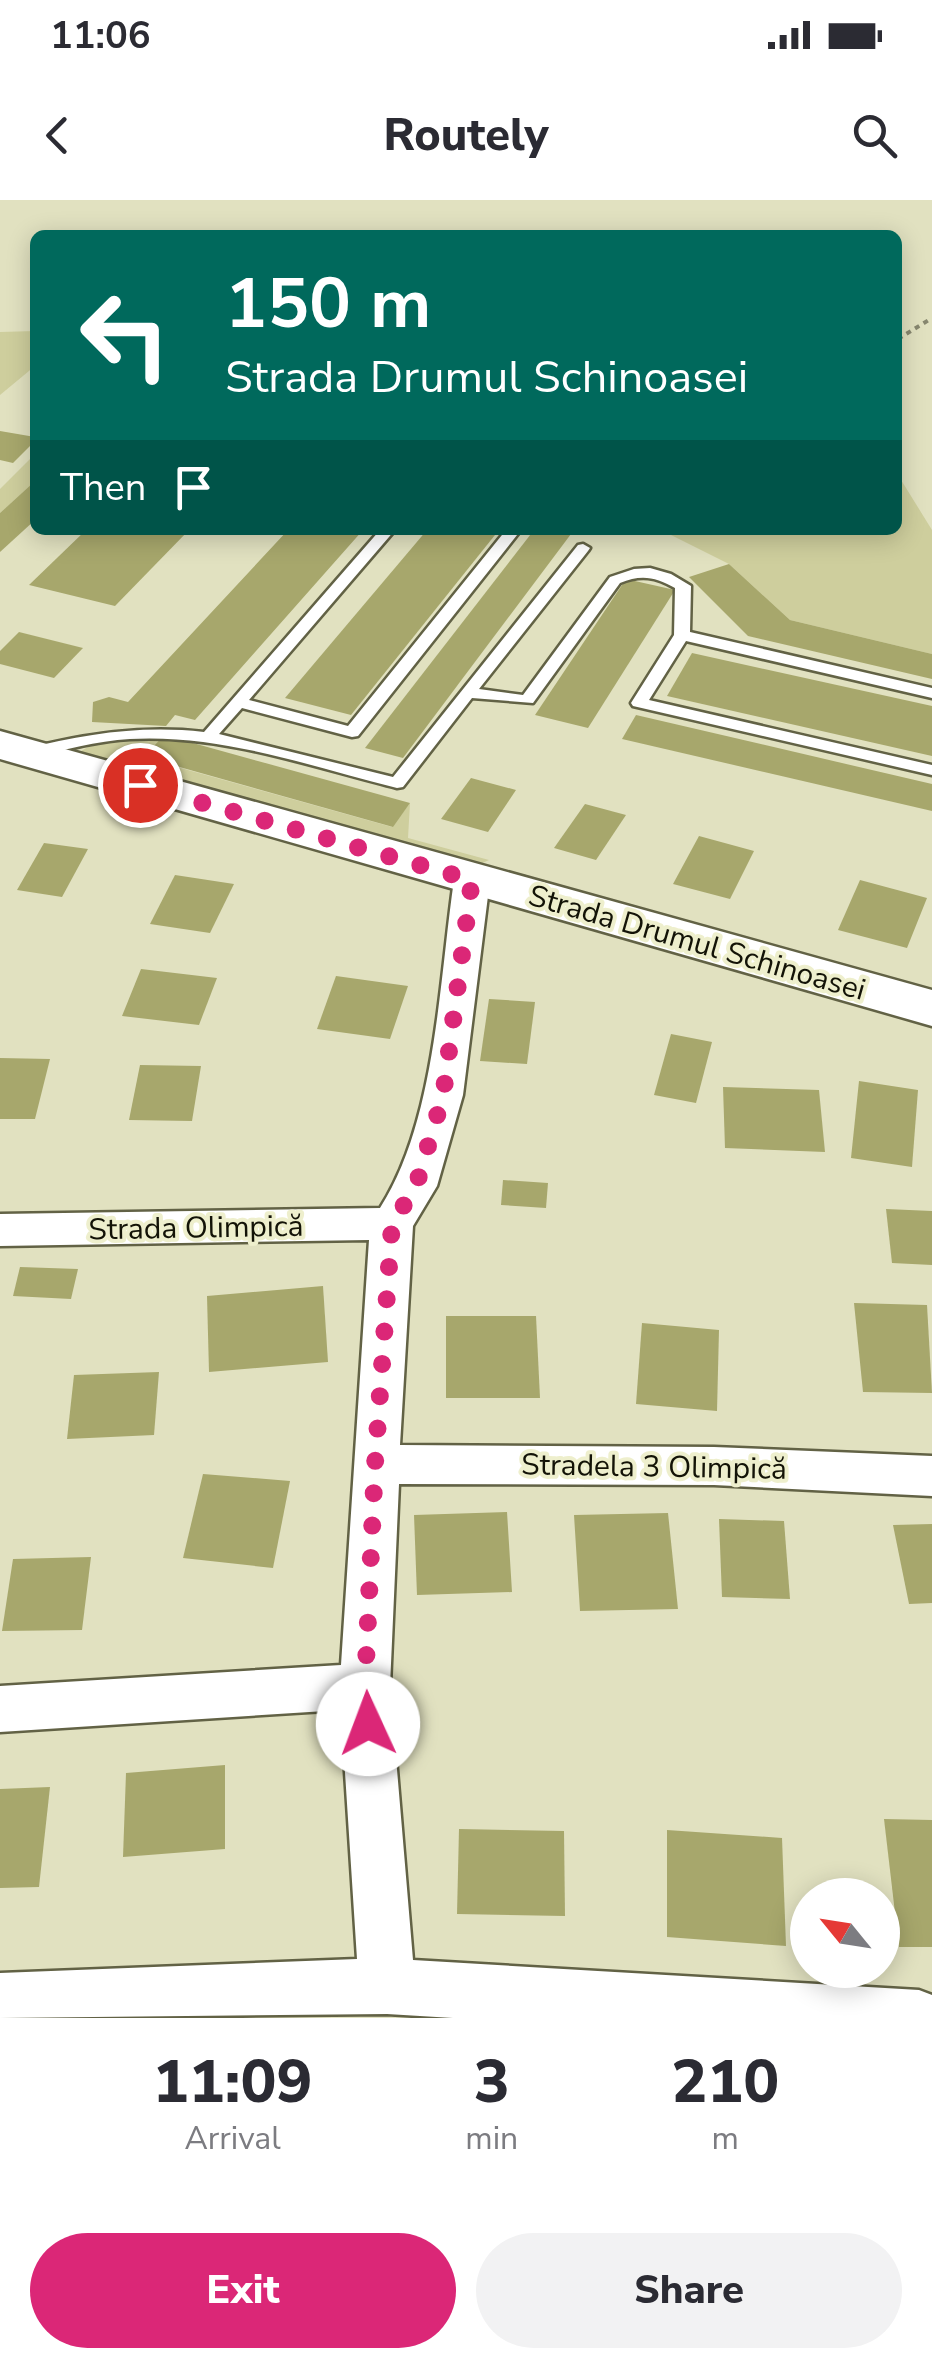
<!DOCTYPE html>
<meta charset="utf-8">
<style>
:root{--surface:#fff;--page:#f2f2f3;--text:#2b2b33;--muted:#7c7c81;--accent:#db2777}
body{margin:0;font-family:"Nunito Sans",sans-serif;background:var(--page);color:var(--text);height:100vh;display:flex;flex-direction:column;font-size:38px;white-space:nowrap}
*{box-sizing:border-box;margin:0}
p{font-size:32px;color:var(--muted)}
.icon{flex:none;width:55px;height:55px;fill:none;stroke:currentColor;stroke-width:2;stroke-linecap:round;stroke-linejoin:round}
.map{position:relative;height:1818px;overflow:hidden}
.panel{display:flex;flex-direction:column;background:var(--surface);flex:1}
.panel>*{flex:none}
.banner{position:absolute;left:30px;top:30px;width:872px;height:305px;border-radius:15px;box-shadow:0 5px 25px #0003;background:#00695c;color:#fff;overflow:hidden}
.needle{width:65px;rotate:300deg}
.buttons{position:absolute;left:790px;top:1678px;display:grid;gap:20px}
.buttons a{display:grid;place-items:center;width:110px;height:110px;border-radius:50%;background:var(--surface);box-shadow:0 5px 25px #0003;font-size:50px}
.pin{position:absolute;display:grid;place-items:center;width:85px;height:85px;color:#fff;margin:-42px;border:5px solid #fff;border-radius:50%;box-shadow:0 2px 10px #0007}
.me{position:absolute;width:110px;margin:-55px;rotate:358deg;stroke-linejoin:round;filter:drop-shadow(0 0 8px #0008)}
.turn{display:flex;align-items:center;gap:35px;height:210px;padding:0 30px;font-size:45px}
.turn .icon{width:130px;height:130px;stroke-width:2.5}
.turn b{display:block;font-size:70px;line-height:85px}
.then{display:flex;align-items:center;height:95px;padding:0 30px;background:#0003;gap:20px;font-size:38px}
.eta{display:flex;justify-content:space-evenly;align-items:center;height:170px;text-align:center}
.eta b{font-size:60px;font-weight:800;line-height:70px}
.action{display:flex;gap:20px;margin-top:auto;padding:20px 30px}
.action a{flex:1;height:115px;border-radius:60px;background:var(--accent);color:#fff;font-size:40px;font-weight:800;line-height:115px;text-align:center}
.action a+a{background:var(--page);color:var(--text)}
.status{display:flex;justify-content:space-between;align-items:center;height:70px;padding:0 50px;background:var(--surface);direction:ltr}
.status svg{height:28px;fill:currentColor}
header{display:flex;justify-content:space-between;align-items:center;height:130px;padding:0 30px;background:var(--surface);font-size:45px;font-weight:800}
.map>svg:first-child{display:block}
.green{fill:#cece9d}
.building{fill:#a7a76c}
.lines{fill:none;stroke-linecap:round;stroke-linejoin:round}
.lane-casing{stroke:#626245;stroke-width:5}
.street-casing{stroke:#626245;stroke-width:5}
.secondary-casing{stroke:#626245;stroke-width:5}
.path{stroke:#87876f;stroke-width:4;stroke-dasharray:5 5;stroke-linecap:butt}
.lane{fill:#fff;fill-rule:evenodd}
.street{fill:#fff;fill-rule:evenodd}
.secondary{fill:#fff;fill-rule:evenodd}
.route{stroke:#db2777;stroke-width:18;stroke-dasharray:0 32.4}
.labels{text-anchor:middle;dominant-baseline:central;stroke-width:8;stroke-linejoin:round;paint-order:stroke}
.street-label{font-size:30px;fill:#131307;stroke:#eeefcd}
</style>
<div class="status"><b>11:06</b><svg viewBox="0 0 49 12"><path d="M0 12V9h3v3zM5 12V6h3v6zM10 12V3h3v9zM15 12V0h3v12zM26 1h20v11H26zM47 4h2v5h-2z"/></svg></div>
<header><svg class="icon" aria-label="back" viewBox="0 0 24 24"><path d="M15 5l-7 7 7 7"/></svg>Routely<svg class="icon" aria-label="search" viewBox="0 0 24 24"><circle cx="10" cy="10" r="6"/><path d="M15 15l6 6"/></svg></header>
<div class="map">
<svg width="932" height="1818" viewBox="0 0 932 1818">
<rect width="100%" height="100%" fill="#e1e1c0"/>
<g class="green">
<polygon points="35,131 35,166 0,195 0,132"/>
<polygon points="35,254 35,281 0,313 0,289"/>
<polygon points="898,275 932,330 932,454 790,420 729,364 661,330 898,330"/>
<polygon points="164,535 145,558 392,627 410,603 408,638 489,660 474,667 78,553 91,545"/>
</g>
<g class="building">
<polygon points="0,231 35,237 35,241 13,263 0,260"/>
<polygon points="35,281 35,320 0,352 0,313"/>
<polygon points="86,330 189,330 115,406 29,385"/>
<polygon points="288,330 363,330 195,520 175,515 166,526 92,522 93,502 109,497 128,502"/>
<polygon points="427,330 499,330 351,515 285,498"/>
<polygon points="534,330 574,330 403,558 365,548"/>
<polygon points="729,364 790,420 932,454 932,479 748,436 689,377"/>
<polygon points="626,379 675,390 588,528 535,515"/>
<polygon points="19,432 83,448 54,478 0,464 0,451"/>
<polygon points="692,453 932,506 932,556 667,496"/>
<polygon points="636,515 932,584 932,611 622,539"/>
<polygon points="164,535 410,603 393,627 144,557"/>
<polygon points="471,578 516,590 488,632 441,619"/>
<polygon points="585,604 626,615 596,660 554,648"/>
<polygon points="699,636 754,651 730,699 673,684"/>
<polygon points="44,643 88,649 62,697 17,690"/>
<polygon points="175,675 234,684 210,733 150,724"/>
<polygon points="860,680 927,698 907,748 838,730"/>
<polygon points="141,769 217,778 199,825 122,816"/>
<polygon points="336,776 408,786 390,839 317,829"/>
<polygon points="489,799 535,802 527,864 480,861"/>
<polygon points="671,834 712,842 696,903 654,895"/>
<polygon points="0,858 50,859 35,919 0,919"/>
<polygon points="140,865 201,866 192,921 129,920"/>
<polygon points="859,881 918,890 912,967 851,958"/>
<polygon points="723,887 819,890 825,952 725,948"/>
<polygon points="503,980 548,983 546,1008 501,1005"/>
<polygon points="886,1009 932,1011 932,1065 892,1063"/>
<polygon points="20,1067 78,1069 71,1099 13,1096"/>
<polygon points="323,1086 328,1162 209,1172 207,1096"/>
<polygon points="854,1103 927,1105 932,1193 863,1192"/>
<polygon points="446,1116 536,1116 540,1198 446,1198"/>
<polygon points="642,1123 719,1130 717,1211 636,1204"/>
<polygon points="159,1172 154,1235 67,1239 74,1175"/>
<polygon points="203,1274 290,1281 273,1368 183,1358"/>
<polygon points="507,1312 512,1392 417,1395 414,1315"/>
<polygon points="668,1313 678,1409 580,1411 574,1315"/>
<polygon points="719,1319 784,1321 790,1399 722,1397"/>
<polygon points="932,1324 932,1403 909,1404 893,1325"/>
<polygon points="91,1357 82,1430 2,1431 13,1359"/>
<polygon points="225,1565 225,1649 123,1657 126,1573"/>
<polygon points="50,1587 39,1687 0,1688 0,1589"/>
<polygon points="884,1619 932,1620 932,1747 899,1747"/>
<polygon points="459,1629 564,1631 565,1716 457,1714"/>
<polygon points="667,1630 782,1638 786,1746 667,1737"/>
</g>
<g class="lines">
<g class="lane-casing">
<path id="lane" d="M380 330H395L249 500 348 526 506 330H521L358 536 352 537 242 508 219 534 393 577 578 345 583 344 590 348 588 351 479 489 523 495 610 377 634 369 650 368 671 374 691 386 690 432 932 488V498L686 441 649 500 932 565V575L633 506 631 503 674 435 675 388C656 377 641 374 620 383L533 503 472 498 403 587 397 588C309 566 222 534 130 539 96 541 64 550 31 558L23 553 25 549C85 534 141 525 204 532Z"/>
</g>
<g class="street-casing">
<path id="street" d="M472 668 485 672 490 680 463 895 437 986 413 1026 400 1245 714 1247 932 1256V1296L714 1285 399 1284 390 1486 413 1760 919 1790 932 1795V1818H453L387 1814 0 1818V1773L357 1759 341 1510 0 1532V1486L341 1465 369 1040 0 1046V1014L380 1008C436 921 439 782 454 680L459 672Z"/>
</g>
<g class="secondary-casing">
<polygon id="secondary" points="0,531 932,790 932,826 0,559"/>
</g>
<polyline class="path" points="898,139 932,118"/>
<use href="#lane" class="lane"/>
<use href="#street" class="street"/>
<use href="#secondary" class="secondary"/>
</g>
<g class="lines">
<polyline class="route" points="140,585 472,680 443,896 416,986 392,1024 375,1264 365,1486 368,1524"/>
</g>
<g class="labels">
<g class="street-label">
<text transform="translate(697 743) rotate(16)">Strada Drumul Schinoasei</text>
<text transform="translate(196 1028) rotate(-1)">Strada Olimpică</text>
<text transform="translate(654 1267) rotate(1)">Stradela 3 Olimpică</text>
</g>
</g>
</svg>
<div class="buttons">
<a><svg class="needle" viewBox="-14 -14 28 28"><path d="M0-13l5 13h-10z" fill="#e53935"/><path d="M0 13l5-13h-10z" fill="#7c7c81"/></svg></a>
</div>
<div class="pin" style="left:140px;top:585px;background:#d93025"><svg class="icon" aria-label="arrive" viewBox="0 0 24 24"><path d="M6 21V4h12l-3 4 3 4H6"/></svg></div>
<svg class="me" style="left:368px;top:1524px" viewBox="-20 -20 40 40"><circle r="19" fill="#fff"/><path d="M0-13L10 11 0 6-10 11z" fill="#db2777"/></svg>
<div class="banner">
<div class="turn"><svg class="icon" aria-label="left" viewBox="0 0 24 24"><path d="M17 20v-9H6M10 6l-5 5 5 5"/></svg><div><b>150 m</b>Strada Drumul Schinoasei</div></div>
<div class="then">Then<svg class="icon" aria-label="arrive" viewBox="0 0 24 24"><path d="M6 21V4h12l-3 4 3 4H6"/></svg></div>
</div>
</div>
<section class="panel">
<div class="eta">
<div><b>11:09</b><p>Arrival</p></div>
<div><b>3</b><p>min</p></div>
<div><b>210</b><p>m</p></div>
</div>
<div class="action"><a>Exit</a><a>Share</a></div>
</section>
